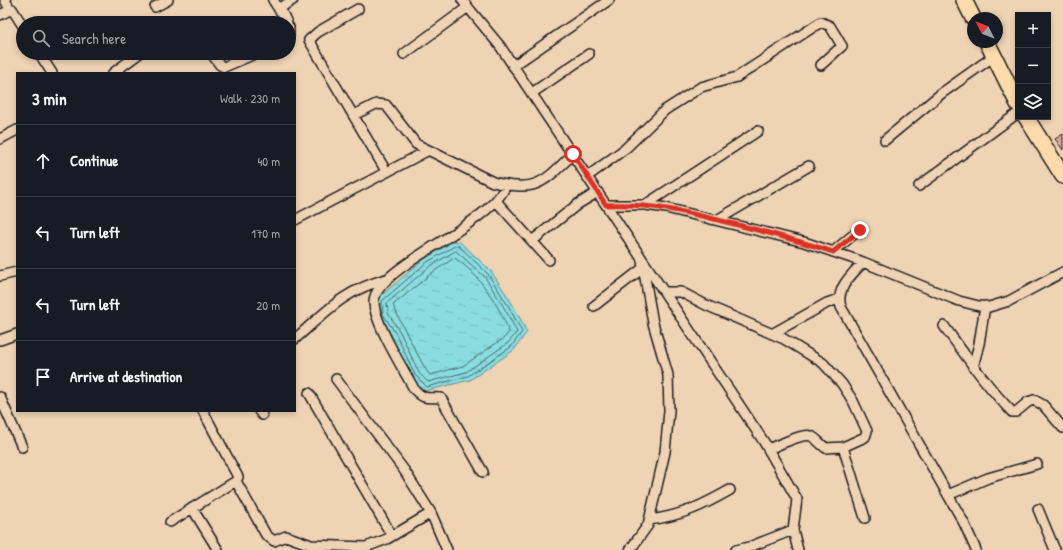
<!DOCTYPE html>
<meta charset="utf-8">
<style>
:root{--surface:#171b24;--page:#242831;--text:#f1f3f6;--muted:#9ea1a6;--line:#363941}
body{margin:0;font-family:"Patrick Hand",sans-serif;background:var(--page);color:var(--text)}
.controls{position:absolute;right:12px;top:12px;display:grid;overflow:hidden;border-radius:0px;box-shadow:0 2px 6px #0003}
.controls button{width:36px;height:36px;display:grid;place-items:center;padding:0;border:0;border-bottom:1px solid var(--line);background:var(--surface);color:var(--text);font:20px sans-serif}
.compass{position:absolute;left:967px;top:12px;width:36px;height:36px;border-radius:50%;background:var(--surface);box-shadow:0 2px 6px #0003;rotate:312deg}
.stop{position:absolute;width:12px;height:12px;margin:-9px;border:3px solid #d93025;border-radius:50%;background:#fff}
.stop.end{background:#d93025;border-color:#fff;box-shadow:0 1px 4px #0008}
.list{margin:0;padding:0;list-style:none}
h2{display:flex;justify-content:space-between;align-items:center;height:52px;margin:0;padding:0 16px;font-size:17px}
h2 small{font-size:13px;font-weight:400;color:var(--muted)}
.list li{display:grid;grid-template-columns:26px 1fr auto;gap:12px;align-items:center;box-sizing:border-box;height:72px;padding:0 16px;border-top:1px solid var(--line)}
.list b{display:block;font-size:15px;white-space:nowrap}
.list em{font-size:13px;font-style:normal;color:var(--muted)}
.icon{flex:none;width:22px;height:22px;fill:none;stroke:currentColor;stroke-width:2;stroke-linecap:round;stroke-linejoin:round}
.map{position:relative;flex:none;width:1063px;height:550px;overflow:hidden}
.search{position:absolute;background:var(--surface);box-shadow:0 2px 6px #0003;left:16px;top:16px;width:280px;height:44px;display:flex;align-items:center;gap:10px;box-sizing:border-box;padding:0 14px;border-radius:22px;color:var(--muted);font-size:15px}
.panel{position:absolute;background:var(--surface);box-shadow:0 2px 6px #0003;left:16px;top:72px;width:280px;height:340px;border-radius:0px}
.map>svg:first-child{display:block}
</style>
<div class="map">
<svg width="1063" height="550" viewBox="0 0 1063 550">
<defs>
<pattern id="water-ripples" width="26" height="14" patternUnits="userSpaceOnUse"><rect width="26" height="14" fill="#8adce0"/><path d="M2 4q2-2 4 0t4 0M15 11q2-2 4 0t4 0" fill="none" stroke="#76bcc0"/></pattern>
<pattern id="building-cross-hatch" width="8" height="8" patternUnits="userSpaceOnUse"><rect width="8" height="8" fill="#e7ada2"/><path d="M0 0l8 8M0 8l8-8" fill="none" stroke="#c6948b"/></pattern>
</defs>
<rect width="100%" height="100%" fill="#efd3b5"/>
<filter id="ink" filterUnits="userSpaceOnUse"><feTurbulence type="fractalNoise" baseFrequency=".025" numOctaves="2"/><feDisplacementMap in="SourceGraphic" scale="8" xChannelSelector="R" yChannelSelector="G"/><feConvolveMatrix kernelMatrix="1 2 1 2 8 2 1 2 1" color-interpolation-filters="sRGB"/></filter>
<g filter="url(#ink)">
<path fill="url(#water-ripples)" stroke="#5e8f92" d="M454 241 460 242 491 271 513 305 527 332 514 350 470 380 425 391 415 383 408 371 392 336 380 316 377 299 423 260Z"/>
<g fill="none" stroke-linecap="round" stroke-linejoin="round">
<path stroke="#48696a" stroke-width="1" d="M455 246H459L488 274 509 307 522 332 511 347 468 376 427 387 415 375 396 334 383 314 382 301 426 263Z
M456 251 485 277 505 309 517 332 508 343 466 372 428 382 419 373 400 332 388 313 387 303 429 267Z
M455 258C480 275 499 305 509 332L504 338 463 366 430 375C426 373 394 309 393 305L433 272Z"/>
</g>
<path fill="url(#building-cross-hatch)" stroke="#1c1c1c" d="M1063 134V150L1055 139Z"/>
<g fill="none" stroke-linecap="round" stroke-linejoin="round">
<g stroke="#1c1c1c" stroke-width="12">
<path id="minor" d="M5 0 10 9
M273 0 280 11
M462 0 500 46 764 442 797 499 793 530 798 550
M155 7 168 0
M358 9 318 32 309 40 386 171
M0 15 12 9 23 26
M287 23 280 8 293 0
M289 27V35
M211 53 220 65 224 67 257 53
M39 54 44 58 55 53
M404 54 468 7
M41 56 52 73
M513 66 609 0
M113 73 140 53
M532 93 589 54
M354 115 376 104 386 105 416 144 493 182C536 193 543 183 573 154
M0 139 17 130
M885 140 942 93 994 56
M588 176 626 148 665 110 701 87 737 77 821 22 830 26 842 46 821 65
M919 186 1018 113
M496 201 549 260
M606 205H645L666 208 804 242 863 262 959 301 979 306 989 307 1009 301 1063 272
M645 205 758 131
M295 220 427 151
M717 220 809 166
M532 241 578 204 598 192
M833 252 860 229
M863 262C852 275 835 288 841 307L964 523 976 550
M0 276 17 272
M665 292H681L706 305 784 339 823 363 842 384 853 401 867 431 865 437 843 447 826 448C821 445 816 438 811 436 802 433 777 446 768 449
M594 306 643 268
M944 326C966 356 986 385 1012 412H1016L1028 402 1034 400 1043 405 1063 428
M772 334 827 303 839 299
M295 339C329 309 343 291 389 278
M0 340 17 334
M973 367 979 344 985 306
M336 379 404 470 431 513 447 550
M309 393 392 536
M0 397 22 447
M259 411 262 415
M843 447 865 518
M483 472 441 398C427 397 425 401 414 389 404 370 373 321 374 301 376 266 491 226 506 185
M236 481 266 535 274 541 286 536 311 545 366 547 387 539 431 513
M948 495 988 478 1037 464
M192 508 218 550
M1038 509 1055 550
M649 520C681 516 702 506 730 490
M170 522 236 481 238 477 203 411
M630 550 648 525 665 452 669 411 668 375 653 323 642 261
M736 550 749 547 793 530"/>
</g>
<g stroke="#1c1c1c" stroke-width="18">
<path id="primary" d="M964 0 973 18
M987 42 1018 104
M1026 117 1063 176"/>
</g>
<use href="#minor" stroke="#efd3b5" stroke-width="9"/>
<use href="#primary" stroke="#fedbac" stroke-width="15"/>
</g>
</g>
<g fill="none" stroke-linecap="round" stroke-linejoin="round" filter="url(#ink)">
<path stroke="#d93025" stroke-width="5" d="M573 154 606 205C655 203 695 214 742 226 773 234 803 242 833 252L860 230"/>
</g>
</svg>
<div class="controls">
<button>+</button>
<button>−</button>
<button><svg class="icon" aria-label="layers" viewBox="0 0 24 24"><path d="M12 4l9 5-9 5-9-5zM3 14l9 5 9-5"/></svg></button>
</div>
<svg class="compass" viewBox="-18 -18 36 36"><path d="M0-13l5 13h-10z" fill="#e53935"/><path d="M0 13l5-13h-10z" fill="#9ea1a6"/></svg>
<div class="stop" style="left:573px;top:154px"></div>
<div class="stop end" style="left:860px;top:230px"></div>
<div class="search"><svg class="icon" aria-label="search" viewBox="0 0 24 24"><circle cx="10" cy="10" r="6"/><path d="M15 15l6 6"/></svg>Search here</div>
<section class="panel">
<h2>3 min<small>Walk · 230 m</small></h2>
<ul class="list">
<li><svg class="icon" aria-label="ahead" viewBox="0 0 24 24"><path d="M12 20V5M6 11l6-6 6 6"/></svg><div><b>Continue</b></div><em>40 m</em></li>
<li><svg class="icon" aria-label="left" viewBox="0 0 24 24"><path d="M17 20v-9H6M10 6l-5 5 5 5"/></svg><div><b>Turn left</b></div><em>170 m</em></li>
<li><svg class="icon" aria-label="left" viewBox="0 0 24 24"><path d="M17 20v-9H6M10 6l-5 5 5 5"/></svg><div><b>Turn left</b></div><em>20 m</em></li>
<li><svg class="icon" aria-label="arrive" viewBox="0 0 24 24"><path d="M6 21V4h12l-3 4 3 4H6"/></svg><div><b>Arrive at destination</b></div></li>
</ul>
</section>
</div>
